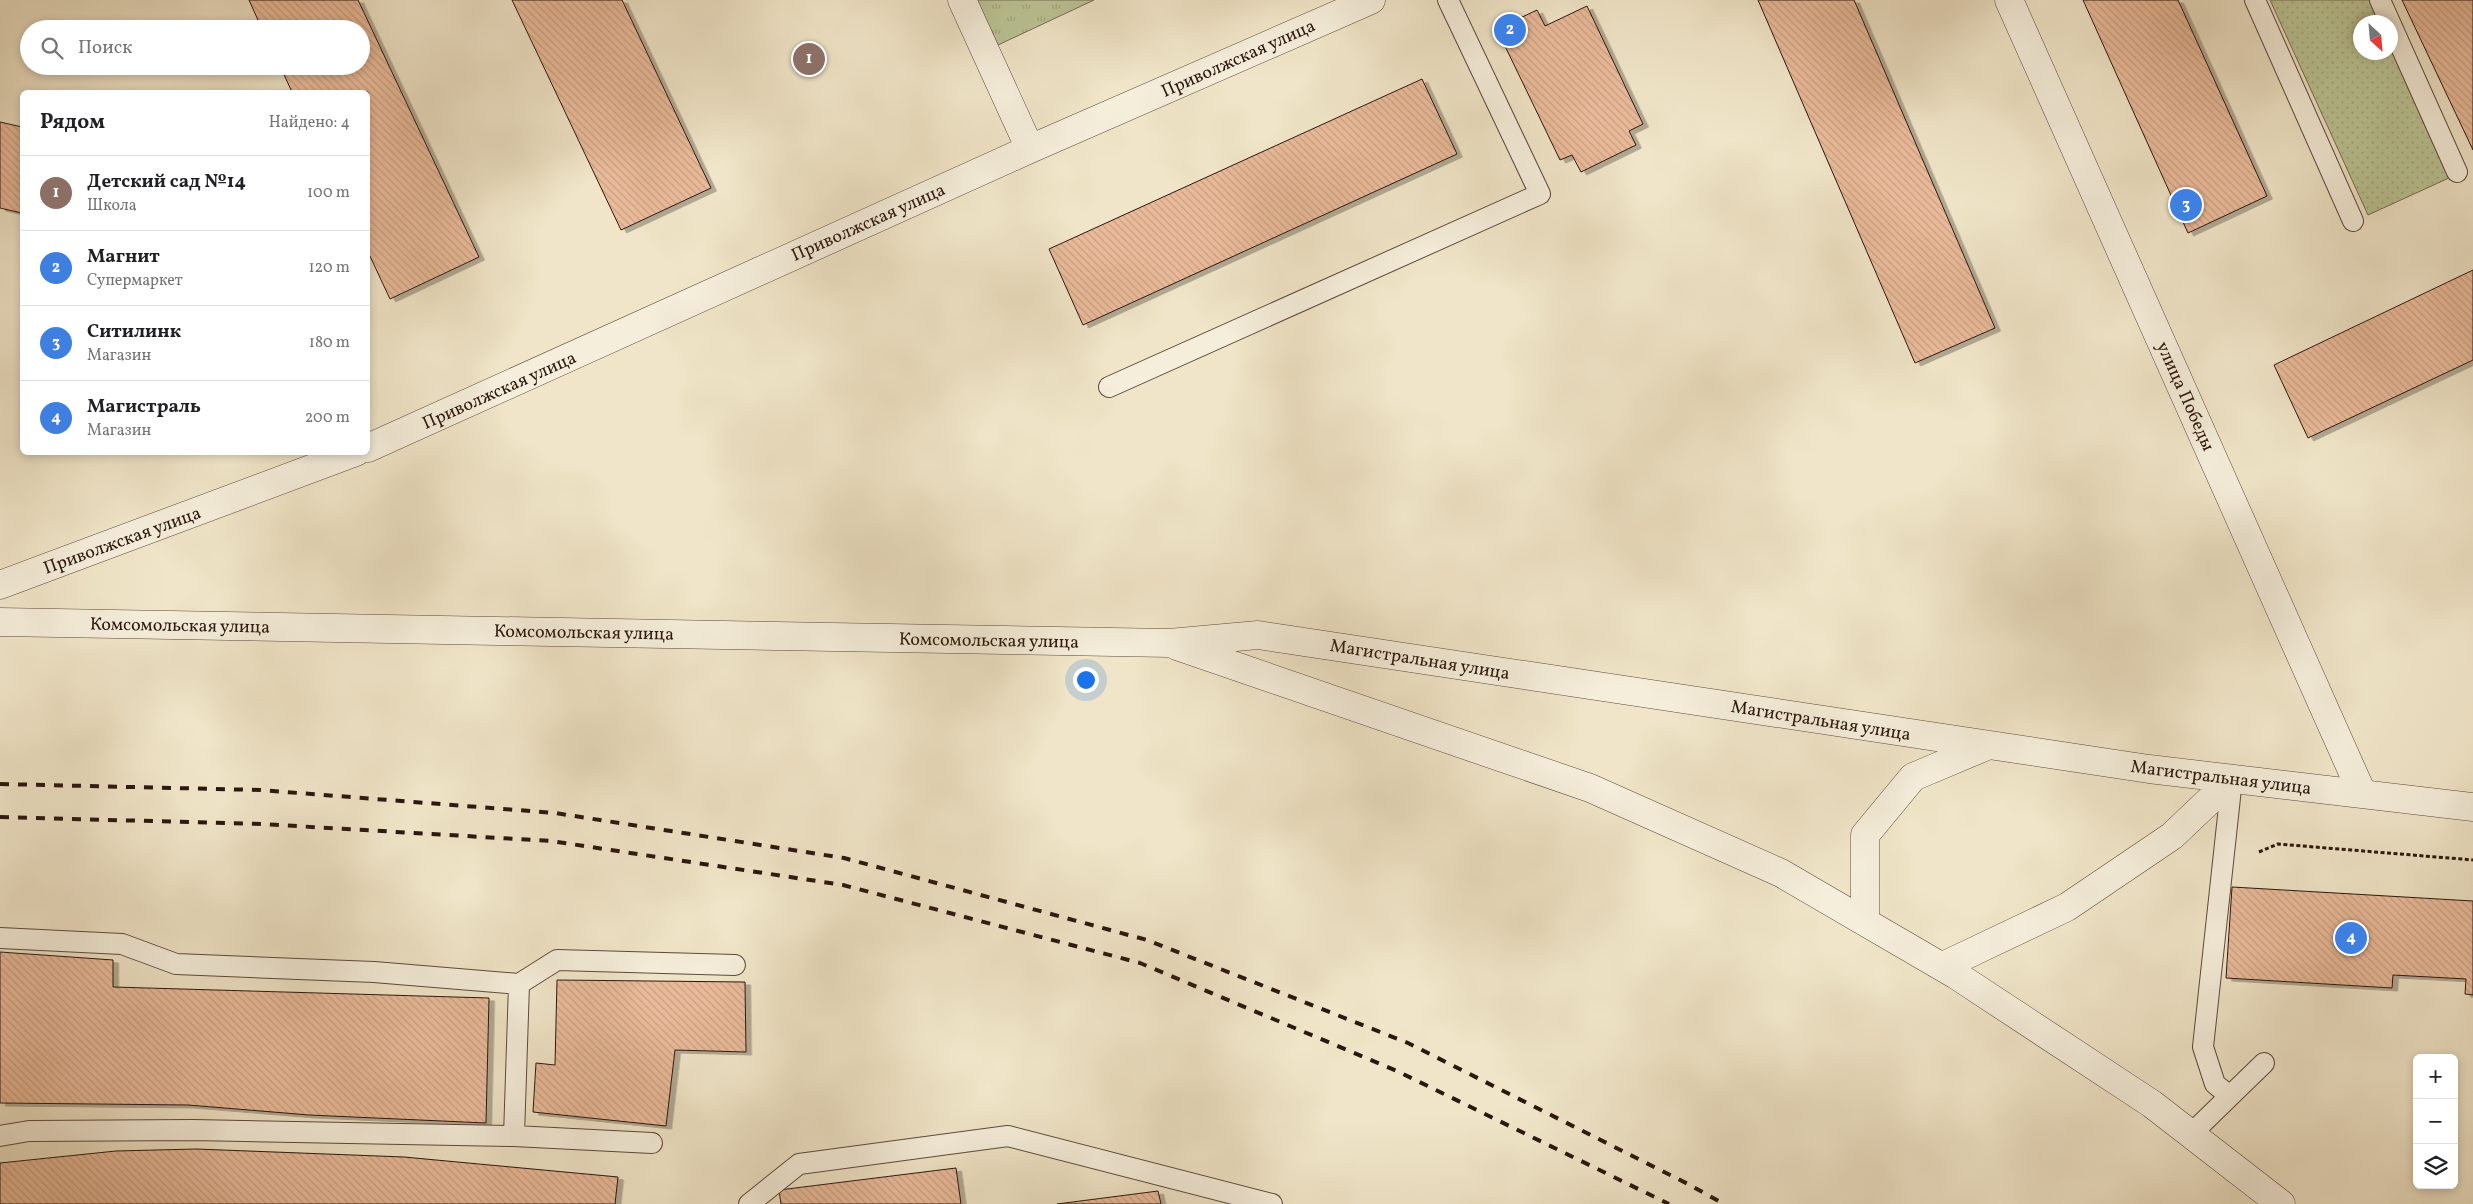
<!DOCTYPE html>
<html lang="ru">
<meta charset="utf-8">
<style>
:root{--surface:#fff;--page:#f2f2f2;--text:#202124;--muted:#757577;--line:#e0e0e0;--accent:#d93025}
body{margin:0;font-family:Vollkorn,serif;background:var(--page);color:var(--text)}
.controls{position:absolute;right:15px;bottom:15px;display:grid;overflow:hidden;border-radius:8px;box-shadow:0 2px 8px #0003}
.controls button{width:45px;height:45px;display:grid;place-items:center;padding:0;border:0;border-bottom:1px solid var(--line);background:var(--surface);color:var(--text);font:25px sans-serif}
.compass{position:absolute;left:2353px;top:15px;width:45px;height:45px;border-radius:50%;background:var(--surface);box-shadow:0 2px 8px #0003;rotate:154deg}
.you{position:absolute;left:1085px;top:679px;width:18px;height:18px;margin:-12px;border:4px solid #fff;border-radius:50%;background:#1a73e8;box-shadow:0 0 0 8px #1a73e833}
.badge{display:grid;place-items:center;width:32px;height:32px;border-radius:50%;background:var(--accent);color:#fff;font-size:16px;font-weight:700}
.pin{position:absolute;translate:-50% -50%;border:2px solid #fff;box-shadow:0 1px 5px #0006}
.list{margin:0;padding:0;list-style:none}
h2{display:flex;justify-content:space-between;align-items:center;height:65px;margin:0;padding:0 20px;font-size:21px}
h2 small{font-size:16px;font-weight:400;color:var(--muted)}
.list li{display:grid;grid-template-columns:32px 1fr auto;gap:15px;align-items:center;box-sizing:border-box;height:75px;padding:0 20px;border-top:1px solid var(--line)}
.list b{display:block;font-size:19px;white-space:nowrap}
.list p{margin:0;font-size:16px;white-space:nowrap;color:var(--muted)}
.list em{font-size:16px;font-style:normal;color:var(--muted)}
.icon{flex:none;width:28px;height:28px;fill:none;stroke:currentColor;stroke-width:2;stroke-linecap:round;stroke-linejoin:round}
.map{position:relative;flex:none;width:2473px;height:1204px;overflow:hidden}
.search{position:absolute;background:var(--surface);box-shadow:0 2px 8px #0003;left:20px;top:20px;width:350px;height:55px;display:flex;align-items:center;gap:12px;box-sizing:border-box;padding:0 18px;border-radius:28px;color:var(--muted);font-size:19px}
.panel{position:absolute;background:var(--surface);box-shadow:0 2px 8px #0003;left:20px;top:90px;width:350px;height:365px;border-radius:8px}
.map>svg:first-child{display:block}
</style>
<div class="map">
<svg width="2473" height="1204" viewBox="0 0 2473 1204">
<defs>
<pattern id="grass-dots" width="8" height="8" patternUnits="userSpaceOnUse" patternTransform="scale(1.25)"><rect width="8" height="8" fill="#bbc495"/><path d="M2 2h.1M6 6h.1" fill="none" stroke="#a1a87f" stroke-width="1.8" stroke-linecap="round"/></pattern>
<pattern id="park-tufts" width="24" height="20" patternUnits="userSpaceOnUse" patternTransform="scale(1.25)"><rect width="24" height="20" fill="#bbc495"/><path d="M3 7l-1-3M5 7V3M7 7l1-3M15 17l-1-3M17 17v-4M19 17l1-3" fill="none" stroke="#a1a87f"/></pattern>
<pattern id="building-back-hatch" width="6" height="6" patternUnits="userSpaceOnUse" patternTransform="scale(1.25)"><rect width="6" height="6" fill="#eabb9a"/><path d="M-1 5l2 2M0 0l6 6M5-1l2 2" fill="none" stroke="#c9a084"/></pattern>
<filter id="shadow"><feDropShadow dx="5.5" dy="3" stdDeviation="0" flood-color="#0004"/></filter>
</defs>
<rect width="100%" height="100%" fill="#f0e5c8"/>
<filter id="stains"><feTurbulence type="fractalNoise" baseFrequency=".004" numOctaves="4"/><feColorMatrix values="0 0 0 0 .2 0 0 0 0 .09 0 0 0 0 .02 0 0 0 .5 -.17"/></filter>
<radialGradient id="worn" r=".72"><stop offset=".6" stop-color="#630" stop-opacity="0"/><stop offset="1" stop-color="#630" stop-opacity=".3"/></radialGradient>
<path fill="url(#grass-dots)" stroke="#746e52" d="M2270 0H2371L2381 22H2360V52H2390L2391 42 2451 177 2368 215Z"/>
<path fill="url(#park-tufts)" stroke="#746e52" d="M977 0H1094L998 45Z"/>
<path fill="url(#building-back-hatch)" stroke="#2c170e" filter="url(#shadow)" d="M249 0H358L479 257 390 299 368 252V92H292L280 66H361V29H262Z
M512 0H622L711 188 621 230Z
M1758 0H1854L1995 328 1915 363Z
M2083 0H2178L2267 196 2188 233Z
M2402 0H2473V150Z
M1587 6 1643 124 1629 131 1636 145 1581 172 1572 155 1560 160 1504 44 1523 35 1516 20 1537 10 1545 26Z
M1422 79 1457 154 1083 325 1049 249Z
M0 122 22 127V213L0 208Z
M2473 270V360L2308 438 2274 365Z
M2232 887 2473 901V995L2465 994 2466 979 2393 975 2392 988 2226 978Z
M0 952 113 960V987L489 998 486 1123 309 1115 188 1105 0 1103Z
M557 980 745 982 746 1052 675 1050 666 1126 533 1112 536 1063 555 1065Z
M196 1149 404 1157 618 1177 615 1204H0V1163L116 1151Z
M956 1168 961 1204H781L779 1190Z
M1158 1191 1161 1204H1057Z"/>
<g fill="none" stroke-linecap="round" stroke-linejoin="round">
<g stroke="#5d4a3c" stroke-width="22">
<path id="service" d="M2255 0 2353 221
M2380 0 2457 172
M1109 387 1540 194 1448 0
M2232 779 2203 1047 2215 1084 2230 1096 2264 1063
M0 938 122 944 176 964 374 972 519 984 514 1136 652 1143
M519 984 557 960 735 965
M2191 1134 2230 1096
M0 1136 29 1131 193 1130 514 1136
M749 1204 799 1164 1008 1136 1272 1204"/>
</g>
<g stroke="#5d4a3c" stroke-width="29">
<path id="minor" d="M962 0 1030 149
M2009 0 2362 793
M368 448 1030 149 1371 0
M0 585 356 452
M0 622 1169 643 1258 635 2149 769 2473 807
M1177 646 1590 788 1781 873 1956 975 2152 1104 2281 1204
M1865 922V835L1913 777 1989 745
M1943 966 2067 907 2172 836 2232 779"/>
</g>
<path stroke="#2c170e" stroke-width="3" stroke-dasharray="4 2.5" stroke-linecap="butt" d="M2259 852 2278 844 2473 860"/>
<use href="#service" stroke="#f5eedb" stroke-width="20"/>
<use href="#minor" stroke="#f5eedb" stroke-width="28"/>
<path stroke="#2c170e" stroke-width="4" stroke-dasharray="9 9" stroke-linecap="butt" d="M0 784 260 790 555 813 844 858 1147 940 1408 1043 1688 1184 1724 1204
M0 817 261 824 551 841 843 885 1140 963 1397 1071 1669 1204"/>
</g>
<g text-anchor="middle" stroke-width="4" stroke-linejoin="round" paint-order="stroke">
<g font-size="18" fill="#2c170e" stroke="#f5eedb">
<text transform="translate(1238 58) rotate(-24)" y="6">Приволжская улица</text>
<text transform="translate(868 222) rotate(-24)" y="6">Приволжская улица</text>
<text transform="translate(499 390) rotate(-24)" y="6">Приволжская улица</text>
<text transform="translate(2186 396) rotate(66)" y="6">улица Победы</text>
<text transform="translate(122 540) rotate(-20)" y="6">Приволжская улица</text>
<text transform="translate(180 625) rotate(1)" y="6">Комсомольская улица</text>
<text transform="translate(584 632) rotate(1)" y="6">Комсомольская улица</text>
<text transform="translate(989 640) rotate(1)" y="6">Комсомольская улица</text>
<text transform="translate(1420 659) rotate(9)" y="6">Магистральная улица</text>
<text transform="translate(1821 720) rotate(9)" y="6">Магистральная улица</text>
<text transform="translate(2221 777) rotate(7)" y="6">Магистральная улица</text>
</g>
</g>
<rect width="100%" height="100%" filter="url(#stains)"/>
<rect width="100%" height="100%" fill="url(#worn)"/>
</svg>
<div class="controls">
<button>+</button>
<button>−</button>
<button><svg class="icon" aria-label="layers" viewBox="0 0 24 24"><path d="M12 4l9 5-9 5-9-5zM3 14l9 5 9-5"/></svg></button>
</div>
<svg class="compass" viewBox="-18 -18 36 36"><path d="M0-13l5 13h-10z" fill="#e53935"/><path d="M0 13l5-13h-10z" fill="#757577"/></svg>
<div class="you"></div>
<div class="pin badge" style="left:809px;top:59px;background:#8d6e63">1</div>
<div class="pin badge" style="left:1510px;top:30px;background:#3f7fe0">2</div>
<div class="pin badge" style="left:2186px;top:205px;background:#3f7fe0">3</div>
<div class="pin badge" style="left:2351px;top:938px;background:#3f7fe0">4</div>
<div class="search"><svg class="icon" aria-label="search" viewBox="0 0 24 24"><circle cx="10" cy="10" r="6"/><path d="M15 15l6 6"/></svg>Поиск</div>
<section class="panel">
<h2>Рядом<small>Найдено: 4</small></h2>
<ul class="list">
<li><span class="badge" style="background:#8d6e63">1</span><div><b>Детский сад №14</b><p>Школа</p></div><em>100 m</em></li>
<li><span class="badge" style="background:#3f7fe0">2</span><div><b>Магнит</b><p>Супермаркет</p></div><em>120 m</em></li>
<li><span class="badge" style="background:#3f7fe0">3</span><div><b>Ситилинк</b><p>Магазин</p></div><em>180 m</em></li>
<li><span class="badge" style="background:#3f7fe0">4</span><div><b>Магистраль</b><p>Магазин</p></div><em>200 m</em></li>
</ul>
</section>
</div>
